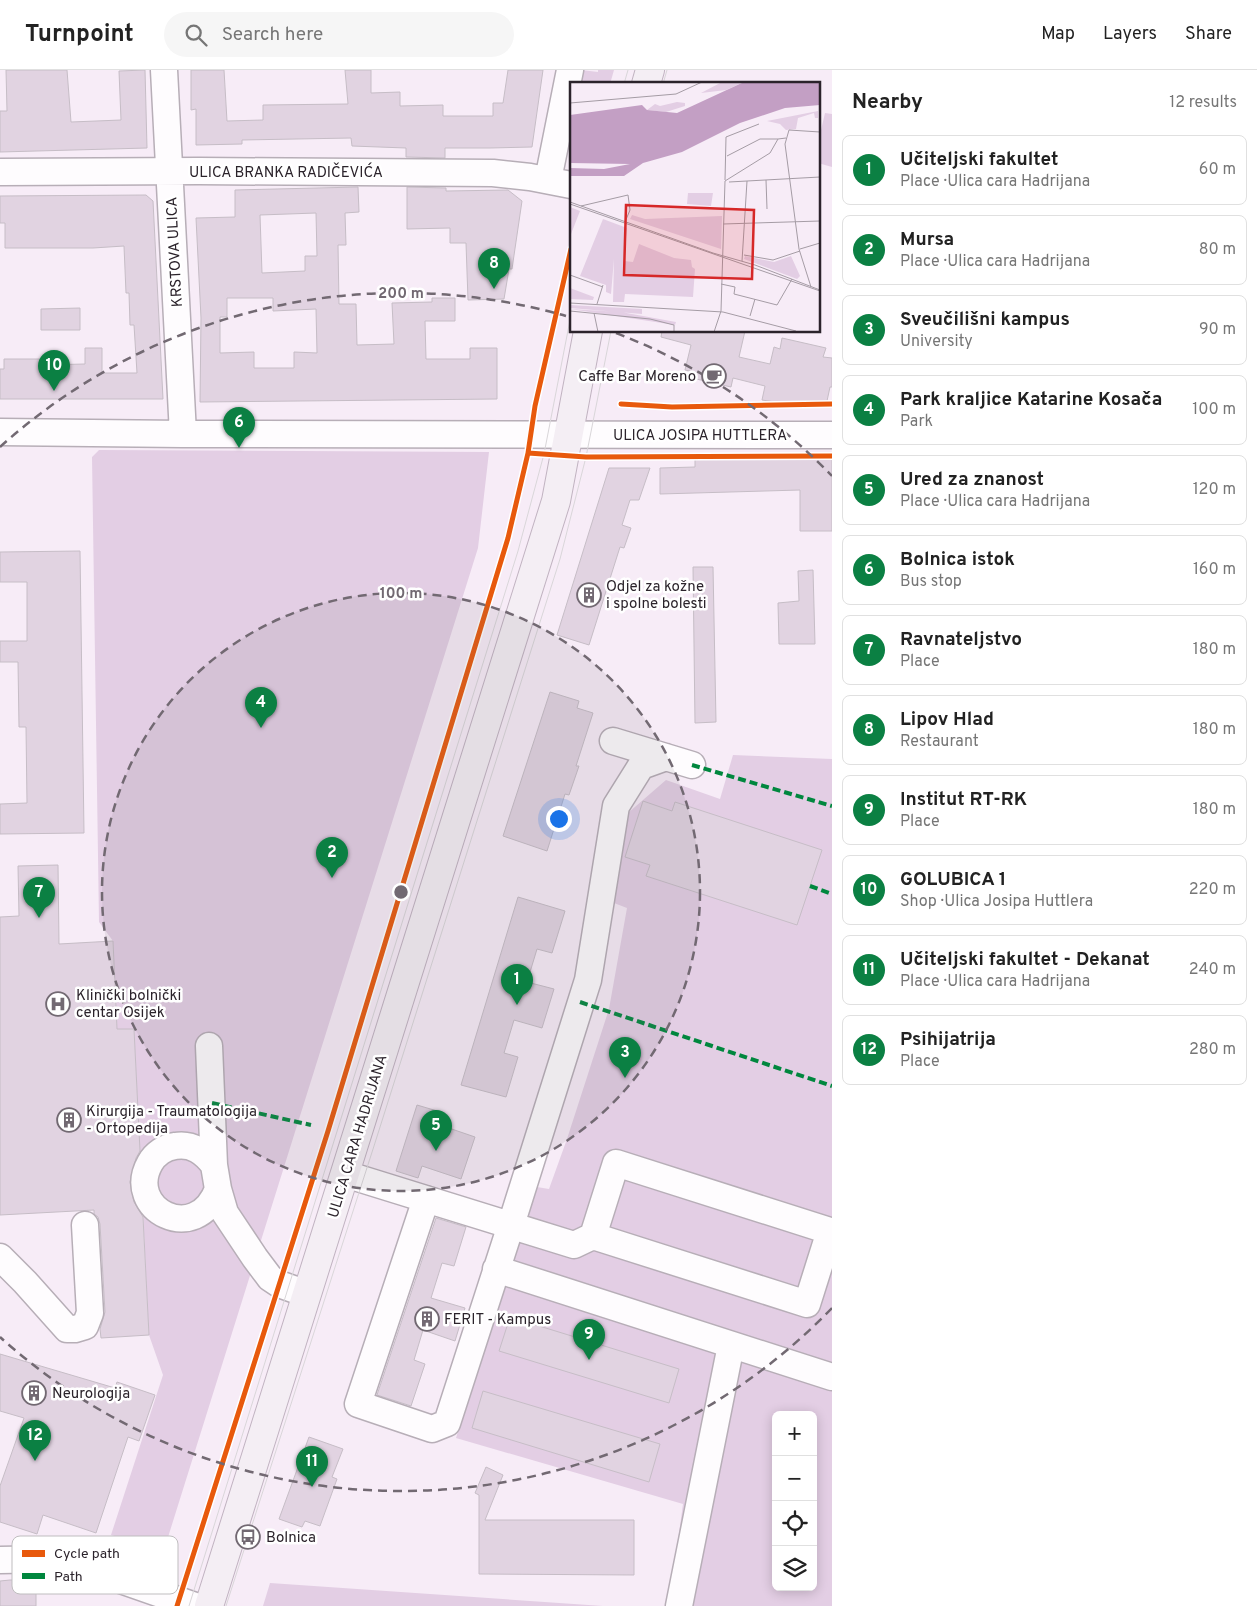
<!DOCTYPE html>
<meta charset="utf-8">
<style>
:root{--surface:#fff;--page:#f6f6f6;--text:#222;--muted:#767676;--line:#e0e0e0;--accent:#0b8043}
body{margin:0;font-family:Overpass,sans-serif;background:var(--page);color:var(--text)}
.controls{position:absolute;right:15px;bottom:15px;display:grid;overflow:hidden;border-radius:8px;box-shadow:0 2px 12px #0003}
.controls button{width:45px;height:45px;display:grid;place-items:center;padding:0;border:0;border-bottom:1px solid var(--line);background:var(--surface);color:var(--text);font:25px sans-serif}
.you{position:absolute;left:558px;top:748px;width:18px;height:18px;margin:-12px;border:4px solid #fff;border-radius:50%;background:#1a73e8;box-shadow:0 0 0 8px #1a73e833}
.badge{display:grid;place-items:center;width:32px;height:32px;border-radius:50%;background:var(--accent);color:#fff;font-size:16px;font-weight:700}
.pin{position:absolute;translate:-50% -41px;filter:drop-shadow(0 1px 2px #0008)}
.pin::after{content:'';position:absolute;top:26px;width:18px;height:15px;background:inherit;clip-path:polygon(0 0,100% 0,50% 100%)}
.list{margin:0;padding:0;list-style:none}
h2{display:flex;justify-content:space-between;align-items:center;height:65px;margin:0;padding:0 20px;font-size:21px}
h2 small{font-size:16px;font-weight:400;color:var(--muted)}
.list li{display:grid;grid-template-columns:32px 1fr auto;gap:15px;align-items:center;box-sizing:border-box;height:70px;margin:0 10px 10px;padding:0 10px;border:1px solid var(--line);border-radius:8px}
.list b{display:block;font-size:19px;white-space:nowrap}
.list p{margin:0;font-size:16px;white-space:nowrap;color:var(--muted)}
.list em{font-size:16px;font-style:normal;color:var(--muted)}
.icon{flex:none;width:28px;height:28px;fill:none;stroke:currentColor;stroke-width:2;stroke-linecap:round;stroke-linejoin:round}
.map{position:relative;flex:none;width:832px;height:1536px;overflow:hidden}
header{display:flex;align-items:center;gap:30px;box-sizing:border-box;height:70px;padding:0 25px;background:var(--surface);border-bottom:1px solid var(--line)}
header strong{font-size:24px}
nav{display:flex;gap:28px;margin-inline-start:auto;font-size:18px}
.search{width:350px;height:45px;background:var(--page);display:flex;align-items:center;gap:12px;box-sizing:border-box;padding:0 18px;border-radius:28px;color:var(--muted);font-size:19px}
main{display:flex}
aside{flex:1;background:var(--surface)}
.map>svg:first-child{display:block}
</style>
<header>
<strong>Turnpoint</strong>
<div class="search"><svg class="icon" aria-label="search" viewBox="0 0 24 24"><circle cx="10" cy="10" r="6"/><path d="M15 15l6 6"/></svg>Search here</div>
<nav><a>Map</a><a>Layers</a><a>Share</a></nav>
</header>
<main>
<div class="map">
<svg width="832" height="1536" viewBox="0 0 832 1536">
<rect width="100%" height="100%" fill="#f7ecf7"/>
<path fill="#e3cee4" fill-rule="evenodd" d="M581 0 598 2V0H614L610 14H578Z
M825 43 832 44V97L818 93V73Z
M99 380 489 382 478 478 164 1480 111 1465 163 1305 149 1265 134 959H117L113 871 99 852 92 387Z
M733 685 832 689V1536H669L683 1434 456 1368 537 1117 549 1119 567 1069 609 939 627 838 614 833 628 743 666 710 720 729ZM776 1345H813V1517H776Z
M270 1513 603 1536H263Z"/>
<path fill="#e1d3e1" stroke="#c6bdc6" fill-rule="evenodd" d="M6 0H67L71 52 121 50 119 1 145 0 147 78 0 82V41H7Z
M191 0H224L227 51 263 50V35L348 34 345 0H371V23L400 22V36L443 35V46H493V33H503L508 0H543L532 77 490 78H445V88L406 87V78L352 76 351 68 242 70V74L196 75V39L191 40Z
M358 117 359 142 345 143 346 175H338L339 234H356L357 275 394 274 392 233 432 232V228H455V251H425L426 289H470V278H497V329L200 332 201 248 196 148 235 147V120ZM316 143 317 186H305V201L262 203 260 145ZM227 228H273V241L316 239 317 283 294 282V298H254V282L220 283V247H227Z
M407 117 446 118V121L508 120 522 131 512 199H509L504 229 468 230 466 173H450V158L407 159Z
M146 125 153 131 163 329H0V299H4V289H44V295L85 294V278H102V303H137L134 255H130L129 223H126L124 176 93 178H5V153H0V126Z
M80 238V260H41V239Z
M662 261H745L739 287 770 294 774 277 780 279 782 268 826 278 823 287 832 288V317H830L827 331 775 332 762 330 765 316 733 308 731 317 692 308 694 302 685 300 691 275 661 267Z
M695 387 832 389V461H800V420L660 424V398L695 397Z
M609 398H650L639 430H630L622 455 631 458 624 478 620 477 589 575 557 565Z
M80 481 84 763 0 764V734L27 733 26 657H19L18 592H0V571H27V512H0V482Z
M693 497H713L716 652 695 653Z
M813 500 815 574H779L778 533 799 531 798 501Z
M550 622 579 631 577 638 593 643 576 696H579L569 725 565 724 547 781 503 766Z
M643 731 672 741 675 732 822 780 797 855 646 806 650 795 625 787Z
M58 795 59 874 113 871 117 959H134L140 1081 136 1088 130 1112 134 1132 143 1147 149 1265 101 1268 100 1259 105 1242 100 1154 98 1147 94 1144V1140L0 1145V847L19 846 18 796Z
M518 827 565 841 552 883 537 879 527 912 554 919 542 958 514 950 504 983 518 987 506 1027 461 1015Z
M417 1035 444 1043 440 1055 475 1067 461 1109 422 1096 418 1108 396 1101Z
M436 1148 466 1157 454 1196 442 1193 431 1228 465 1238 455 1271 423 1260 414 1290 425 1294 411 1336 377 1325Z
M510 1247 679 1299 669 1333 499 1281Z
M0 1284 115 1318 117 1312 155 1325 139 1371 128 1367 96 1463 43 1445 37 1464 0 1452V1416L24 1348 0 1341Z
M483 1321 660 1374 649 1412 472 1358Z
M309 1367 343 1379 332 1407 337 1409 320 1456 305 1451 302 1457 279 1449Z
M486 1397 503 1405 485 1450H634V1505L479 1504V1425L475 1423Z
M10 1510H36V1536H0V1511Z"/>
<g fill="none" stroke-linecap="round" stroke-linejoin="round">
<g stroke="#b7aeb7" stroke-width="29">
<path id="minor" d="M164 0 183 364
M0 102 199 101 493 103 530 107 571 115
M548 110 570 0
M0 362 183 364 832 365
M613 671 692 695
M209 976 214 1095 218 1119 225 1143 255 1188 270 1208 279 1214 307 1224
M214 1095C204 1082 192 1073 175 1076 165 1077 155 1084 150 1093 124 1139 196 1177 218 1119
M345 1104 574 1175 593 1166 807 1234 830 1161 616 1093 593 1166
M426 1129 358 1334 432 1359 447 1353 511 1155 588 910 616 736 641 696 666 687
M0 1187 25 1212 67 1259H75L85 1256 90 1243 85 1155
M496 1199 832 1307
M0 1490 55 1489 72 1493 195 1536
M679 1536 731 1275"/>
</g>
<g stroke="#c1b3c1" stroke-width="30">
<path id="major" d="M646 14 650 0
M209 1536 556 431 588 261"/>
</g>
<use href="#minor" stroke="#fefcfe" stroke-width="26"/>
<use href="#major" stroke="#f4eef4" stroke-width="28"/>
<path stroke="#d9d6d9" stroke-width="1" d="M624 14 628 0
M663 14 667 0
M189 1536 518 481 544 384 571 245
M226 1536 374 1076 560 489 586 387 611 261"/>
<path stroke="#00873e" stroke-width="4" stroke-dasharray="8 4" stroke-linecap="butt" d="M692 695 832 736
M810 816 832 824
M580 932 832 1016
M212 1033 311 1055"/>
<g stroke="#fff" stroke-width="8">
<path id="cycleway" d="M621 334 672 337 832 334
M528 383 586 387 832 386
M177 1536 328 1061 508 468 528 383 535 336 571 179"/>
</g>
<use href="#cycleway" stroke="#e8590c" stroke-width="5"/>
</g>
<circle cx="401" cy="822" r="299" fill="#726972" fill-opacity=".12"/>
<g fill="none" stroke="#726972" stroke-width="2.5" stroke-dasharray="9 6">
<circle cx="401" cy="822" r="299"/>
<path d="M832 1238A599 599 0 0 1 0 1267M0 377A599 599 0 0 1 566 246M616 263A599 599 0 0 1 832 406"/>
</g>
<defs>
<g id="cafe-ring" transform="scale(1.25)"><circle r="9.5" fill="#fff" stroke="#726972" stroke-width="1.5"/><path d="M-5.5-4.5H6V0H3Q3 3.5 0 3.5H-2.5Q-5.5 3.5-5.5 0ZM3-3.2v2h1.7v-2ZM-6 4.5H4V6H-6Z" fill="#726972"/></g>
<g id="building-ring" transform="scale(1.25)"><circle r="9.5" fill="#fff" stroke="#726972" stroke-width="1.5"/><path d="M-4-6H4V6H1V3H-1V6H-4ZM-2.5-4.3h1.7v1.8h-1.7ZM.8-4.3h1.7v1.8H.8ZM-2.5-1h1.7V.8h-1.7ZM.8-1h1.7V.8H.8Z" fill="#726972"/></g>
<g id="hospital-ring" transform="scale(1.25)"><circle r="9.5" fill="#fff" stroke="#726972" stroke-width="1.5"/><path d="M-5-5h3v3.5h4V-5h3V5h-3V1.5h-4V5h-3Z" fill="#726972"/></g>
<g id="bus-ring" transform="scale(1.25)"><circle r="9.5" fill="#fff" stroke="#726972" stroke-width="1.5"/><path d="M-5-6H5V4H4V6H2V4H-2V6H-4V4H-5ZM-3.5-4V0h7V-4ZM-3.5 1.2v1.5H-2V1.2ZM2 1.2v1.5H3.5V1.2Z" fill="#726972"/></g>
</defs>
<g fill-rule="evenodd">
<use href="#cafe-ring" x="714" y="306"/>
<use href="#building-ring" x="589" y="525"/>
<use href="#hospital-ring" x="58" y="934"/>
<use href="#building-ring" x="69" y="1050"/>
<use href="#building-ring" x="427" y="1249"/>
<use href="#building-ring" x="34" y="1323"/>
<use href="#bus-ring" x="248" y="1467"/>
</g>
<g text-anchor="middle" stroke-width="5" stroke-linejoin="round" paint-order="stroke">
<g font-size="15" fill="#2b232b" stroke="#fff">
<text x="286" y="107">ULICA BRANKA RADIČEVIĆA</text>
<text transform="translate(174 182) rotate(-93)" y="5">KRSTOVA ULICA</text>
<text x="700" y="370">ULICA JOSIPA HUTTLERA</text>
<text transform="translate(357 1066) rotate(-73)" y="5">ULICA CARA HADRIJANA</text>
</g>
<g font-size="15" fill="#2b232b" stroke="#fff" text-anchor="start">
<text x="696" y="311" text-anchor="end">Caffe Bar Moreno</text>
<text x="606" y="521">Odjel za kožne<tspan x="606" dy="17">i spolne bolesti</tspan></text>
<text x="76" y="930">Klinički bolnički<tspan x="76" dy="17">centar Osijek</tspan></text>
<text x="86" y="1046">Kirurgija - Traumatologija<tspan x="86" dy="17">- Ortopedija</tspan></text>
<text x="444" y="1254">FERIT - Kampus</text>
<text x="52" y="1328">Neurologija</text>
<text x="266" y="1472">Bolnica</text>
</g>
</g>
<g transform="translate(570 12)">
<rect width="250" height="250" fill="#f7ecf7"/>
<path d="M152 0H174L156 8 131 11ZM107 20 115 21V24L96 30 77 28 85 22 90 24ZM248 29V36H245L244 31 228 36 226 47 216 48 210 42 197 39ZM143 111 141 124 117 122 118 111ZM0 125 10 129 1 152H0ZM62 133 75 137 152 134 151 167 60 137ZM33 137 57 146 54 179 63 180 69 162 104 176 121 178 122 185 125 187 123 215 55 212 54 220H43L44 177 41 212 36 210V203L10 194ZM175 174 204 180 221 174 230 194 227 197 174 177ZM0 206 24 215 23 218 0 217ZM0 223 72 227V232L0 226ZM0 227 51 230 106 240 105 243Z" fill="#e3cee4"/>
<path d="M174 0H250V23L215 26 170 41 112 70 73 81 54 94H0V86L34 87 60 82 0 81V33L72 23 77 28 107 31Z" fill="#c39fc4"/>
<path fill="none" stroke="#a59ca5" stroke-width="1" d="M0 21 106 12 132 0M157 74 190 57H208M155 98 156 55 189 42M196 98 197 127M155 99 200 71 208 57 216 56M159 100 250 95M0 120 143 171 185 183 250 208M0 122 250 209M11 124 58 113 60 128 55 140M153 142 250 139M230 167 250 161M174 173 203 178 230 169M172 179 177 99M0 193 33 205M151 202 165 205 164 212 207 223 222 197M241 205 229 167 215 62 219 48 250 50M0 221 153 230 226 249M27 222 33 203M0 229 80 237 104 243V250M24 231 28 250M180 234 185 217M144 250 151 229 155 99"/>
<path fill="#d62828" fill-opacity="0.15" stroke="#d62828" stroke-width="2.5" d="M56 123 184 128 182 197 54 193Z"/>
<rect width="250" height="250" fill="none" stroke="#2b232b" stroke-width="2.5"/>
</g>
<rect x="12" y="1466" width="166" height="58" rx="8" fill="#fff" stroke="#bfbdbf" stroke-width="1"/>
<rect x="22" y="1480" width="23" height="7" fill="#e8590c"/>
<rect x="22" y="1503" width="23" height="6" fill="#00873e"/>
<g font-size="14" fill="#2b232b">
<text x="54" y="1488">Cycle path</text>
<text x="54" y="1511">Path</text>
</g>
<circle cx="401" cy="822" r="8" fill="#726972" stroke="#fff" stroke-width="2.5"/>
<g font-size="15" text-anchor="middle" font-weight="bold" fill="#726972" stroke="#fff" stroke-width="5" stroke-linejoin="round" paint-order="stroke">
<text x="401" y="228">200 m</text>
<text x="401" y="528">100 m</text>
</g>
</svg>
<div class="controls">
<button>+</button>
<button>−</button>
<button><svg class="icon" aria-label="locate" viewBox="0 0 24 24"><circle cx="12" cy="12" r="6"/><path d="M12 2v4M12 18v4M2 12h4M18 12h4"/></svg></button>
<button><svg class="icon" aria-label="layers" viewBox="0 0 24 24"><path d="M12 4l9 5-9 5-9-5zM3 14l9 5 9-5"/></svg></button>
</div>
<div class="you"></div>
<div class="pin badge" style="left:517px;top:935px">1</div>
<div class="pin badge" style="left:332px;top:808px">2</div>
<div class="pin badge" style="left:625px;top:1008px">3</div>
<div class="pin badge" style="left:261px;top:658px">4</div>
<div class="pin badge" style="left:436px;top:1081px">5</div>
<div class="pin badge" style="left:239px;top:378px">6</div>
<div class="pin badge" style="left:39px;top:848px">7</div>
<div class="pin badge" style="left:494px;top:219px">8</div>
<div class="pin badge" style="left:589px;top:1290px">9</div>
<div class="pin badge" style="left:54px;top:321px">10</div>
<div class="pin badge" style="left:312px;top:1417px">11</div>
<div class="pin badge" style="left:35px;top:1391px">12</div>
</div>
<aside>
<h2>Nearby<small>12 results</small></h2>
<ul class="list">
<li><span class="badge">1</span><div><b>Učiteljski fakultet</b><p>Place · Ulica cara Hadrijana</p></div><em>60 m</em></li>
<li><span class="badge">2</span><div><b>Mursa</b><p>Place · Ulica cara Hadrijana</p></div><em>80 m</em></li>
<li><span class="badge">3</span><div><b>Sveučilišni kampus</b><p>University</p></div><em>90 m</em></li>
<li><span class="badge">4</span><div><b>Park kraljice Katarine Kosača</b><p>Park</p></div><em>100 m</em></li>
<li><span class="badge">5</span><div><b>Ured za znanost</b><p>Place · Ulica cara Hadrijana</p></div><em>120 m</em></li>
<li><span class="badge">6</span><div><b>Bolnica istok</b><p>Bus stop</p></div><em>160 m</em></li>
<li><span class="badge">7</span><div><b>Ravnateljstvo</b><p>Place</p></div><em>180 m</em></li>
<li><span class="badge">8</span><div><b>Lipov Hlad</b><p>Restaurant</p></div><em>180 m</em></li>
<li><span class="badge">9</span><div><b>Institut RT-RK</b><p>Place</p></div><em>180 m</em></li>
<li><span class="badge">10</span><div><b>GOLUBICA 1</b><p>Shop · Ulica Josipa Huttlera</p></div><em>220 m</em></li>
<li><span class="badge">11</span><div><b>Učiteljski fakultet - Dekanat</b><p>Place · Ulica cara Hadrijana</p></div><em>240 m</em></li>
<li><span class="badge">12</span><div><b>Psihijatrija</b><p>Place</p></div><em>280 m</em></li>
</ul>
</aside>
</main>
